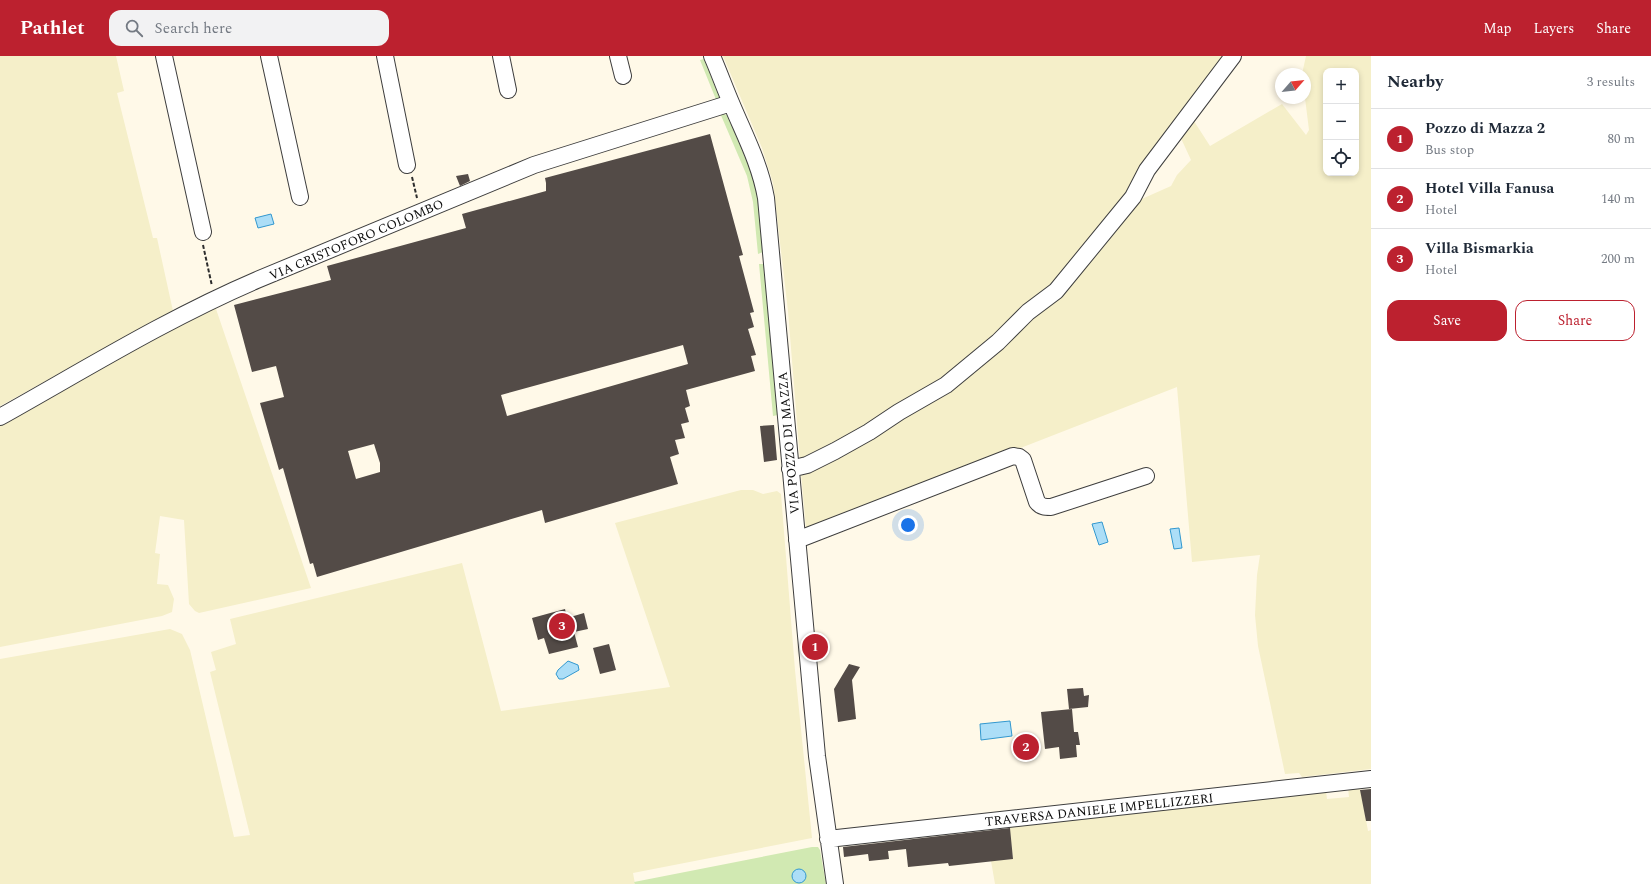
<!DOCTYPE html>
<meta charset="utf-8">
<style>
:root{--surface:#fff;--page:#f2f2f3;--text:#1f2937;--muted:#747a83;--line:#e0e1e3;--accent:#bc212f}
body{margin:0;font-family:Spectral,serif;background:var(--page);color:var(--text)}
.controls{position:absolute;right:12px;top:12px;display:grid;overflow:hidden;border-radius:8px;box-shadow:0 2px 6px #0003}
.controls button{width:36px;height:36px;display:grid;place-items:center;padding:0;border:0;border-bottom:1px solid var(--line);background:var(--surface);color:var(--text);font:20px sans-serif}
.compass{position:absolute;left:1275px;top:12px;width:36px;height:36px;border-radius:50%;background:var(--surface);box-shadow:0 2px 6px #0003;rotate:62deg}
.you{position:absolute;left:908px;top:469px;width:14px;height:14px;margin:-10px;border:3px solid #fff;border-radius:50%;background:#1a73e8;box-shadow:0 0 0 6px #1a73e833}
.badge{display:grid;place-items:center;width:26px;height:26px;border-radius:50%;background:var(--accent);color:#fff;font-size:13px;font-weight:700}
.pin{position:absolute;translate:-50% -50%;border:2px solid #fff;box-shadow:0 1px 4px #0006}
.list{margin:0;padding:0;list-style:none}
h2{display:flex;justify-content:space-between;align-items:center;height:52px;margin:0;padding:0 16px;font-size:17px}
h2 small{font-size:13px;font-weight:400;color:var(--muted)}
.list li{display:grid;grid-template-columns:26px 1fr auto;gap:12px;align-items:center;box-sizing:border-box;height:60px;padding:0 16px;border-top:1px solid var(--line)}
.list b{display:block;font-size:15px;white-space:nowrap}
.list p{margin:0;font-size:13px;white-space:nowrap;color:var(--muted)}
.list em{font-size:13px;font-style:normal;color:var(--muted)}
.actions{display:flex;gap:8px;padding:12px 16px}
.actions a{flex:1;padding:9px 0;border:1px solid var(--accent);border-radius:12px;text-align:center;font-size:14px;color:var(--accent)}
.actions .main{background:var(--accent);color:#fff}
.icon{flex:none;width:22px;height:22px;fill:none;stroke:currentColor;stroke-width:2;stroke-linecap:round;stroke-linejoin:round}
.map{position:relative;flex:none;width:1371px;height:828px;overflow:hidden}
header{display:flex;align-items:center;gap:24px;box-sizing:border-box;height:56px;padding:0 20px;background:var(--accent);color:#fff}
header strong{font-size:19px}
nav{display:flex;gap:22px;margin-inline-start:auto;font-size:14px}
.search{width:280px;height:36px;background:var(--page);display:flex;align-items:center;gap:10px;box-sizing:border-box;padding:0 14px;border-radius:12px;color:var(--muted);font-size:15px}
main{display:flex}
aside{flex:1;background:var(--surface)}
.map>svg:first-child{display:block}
</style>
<header>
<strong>Pathlet</strong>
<div class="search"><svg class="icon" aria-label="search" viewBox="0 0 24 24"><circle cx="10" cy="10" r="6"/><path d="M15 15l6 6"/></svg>Search here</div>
<nav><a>Map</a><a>Layers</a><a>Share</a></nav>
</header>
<main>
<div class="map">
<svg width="1371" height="828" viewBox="0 0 1371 828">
<rect width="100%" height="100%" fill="#fff9e8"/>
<path fill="#f5efc9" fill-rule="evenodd" d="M0 0H116L124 35 117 37 153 182H157L173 255 0 350Z
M723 0H1228L1077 204 976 301 868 373 800 404 788 255 773 127 762 92Z
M1306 0H1371V713L1302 721 1299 717 1285 718 1258 590 1255 559 1257 519 1260 499 1192 506 1177 331 812 473H806L801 417 942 337 1135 146 1171 130 1177 119 1191 104 1179 78 1192 62 1210 90 1282 48 1306 79 1309 74 1305 42V18H1302ZM1326 15H1356V117H1326Z
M215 250 311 532 199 557 195 555 189 548 184 464 160 460 155 497 160 498 157 528 168 529 174 543 172 556 162 560 0 591V368L179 268Z
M741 434H753L763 438 777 435 781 438 795 614 812 782 633 817 635 828H0V603L170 573 182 578 190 594 234 781 250 779 210 616 216 614 211 596 236 588 230 563 462 507 501 655 670 631 615 467Z
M1360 731 1368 775 1371 774V828H995L991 805 1013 803 1009 769 1326 735 1327 743 1349 741 1348 732Z"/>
<path fill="#d1e9b2" d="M704 3 720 43 717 46 700 4Z
M720 57 727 59 753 120 758 145 763 196 758 198 753 146 747 120Z
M759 208H764L778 359 773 360Z
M812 791H818L820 794 826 828H635L634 826Z"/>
<path fill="#acdef7" stroke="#3298cf" d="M271 158 274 168 258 172 255 162Z
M1102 466 1108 486 1099 489 1092 468Z
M1179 472 1182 492 1174 493 1170 473Z
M568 605 578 609 579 614 563 623H559L556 618 558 614Z
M1010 665 1012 680 981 684 980 668Z
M792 820a7 7 0 1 1 14 0a7 7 0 1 1-14 0Z"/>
<path fill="#534b47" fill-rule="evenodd" d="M710 78 743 199 739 200 754 256 750 257 754 271 748 273 756 299 751 300 755 315 686 334 690 350 685 352 689 366 681 368 685 382 675 384 679 398 670 401 678 428 545 467 542 454 317 521 313 507 310 508 283 412 279 414 260 347 284 341 276 310 252 316 234 249 331 224 327 210 466 172 462 158 546 135V127L545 122ZM683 289 688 308 507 360 501 339ZM374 388 380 407V416L356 423 348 395Z
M468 118 470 125 460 130 456 120Z
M774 369 777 404 764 406 760 370Z
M565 553 567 562 584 557 588 573 574 576 578 591 549 598 544 582 538 584 532 562Z
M609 588 616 614 600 618 593 592Z
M849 608 860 611 852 624 856 663 838 666 834 633Z
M1083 632 1084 640 1089 639 1088 651 1069 653 1067 633Z
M1072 653 1074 676H1078L1080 689H1076L1077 701 1060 703 1059 691 1045 693 1041 656Z
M1371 733V765H1366L1360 734Z
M1010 772 1013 803 949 810 948 807 908 811 906 793 888 795 889 803 869 805 868 798 844 801 843 791Z"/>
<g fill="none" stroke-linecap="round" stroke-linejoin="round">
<g stroke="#3e3e3e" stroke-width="18">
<path id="minor" d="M164 0 203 176
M269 0 300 141
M385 0 407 109
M501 0 508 34
M618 0 623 20
M712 0C719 16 725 33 732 49 745 80 760 108 766 142L817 700 835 828
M0 361C84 314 168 262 257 224L534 109 731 47
M790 413 807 409 835 395 869 376 899 356 946 329 998 286 1028 256 1056 235 1133 141 1147 114 1233 0
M797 484 1013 400 1019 401 1023 404 1037 446C1041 451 1045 451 1051 451L1146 420
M828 783 1371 723"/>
</g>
<path stroke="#2d2d2d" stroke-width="2" stroke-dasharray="4 2" stroke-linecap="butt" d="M412 121 417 142
M203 189 212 230"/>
<use href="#minor" stroke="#fff" stroke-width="16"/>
</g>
<g text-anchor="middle" stroke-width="4" stroke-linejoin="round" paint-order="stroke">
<g font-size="13" fill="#0b0b0b" stroke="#fff">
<text transform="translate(356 183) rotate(-23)" y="5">VIA CRISTOFORO COLOMBO</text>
<text transform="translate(788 387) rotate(-95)" y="5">VIA POZZO DI MAZZA</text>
<text transform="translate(1099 753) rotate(-6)" y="5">TRAVERSA DANIELE IMPELLIZZERI</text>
</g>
</g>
</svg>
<div class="controls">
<button>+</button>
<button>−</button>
<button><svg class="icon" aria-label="locate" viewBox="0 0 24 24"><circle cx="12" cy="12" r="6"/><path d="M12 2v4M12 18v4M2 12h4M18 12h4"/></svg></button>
</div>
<svg class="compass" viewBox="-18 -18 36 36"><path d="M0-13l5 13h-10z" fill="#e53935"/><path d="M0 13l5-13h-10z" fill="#747a83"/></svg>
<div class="you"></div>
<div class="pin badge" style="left:815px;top:591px">1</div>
<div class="pin badge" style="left:1026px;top:691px">2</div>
<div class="pin badge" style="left:562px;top:570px">3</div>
</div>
<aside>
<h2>Nearby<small>3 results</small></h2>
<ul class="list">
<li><span class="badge">1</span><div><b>Pozzo di Mazza 2</b><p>Bus stop</p></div><em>80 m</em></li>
<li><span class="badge">2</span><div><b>Hotel Villa Fanusa</b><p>Hotel</p></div><em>140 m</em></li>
<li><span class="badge">3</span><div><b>Villa Bismarkia</b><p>Hotel</p></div><em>200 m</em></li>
</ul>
<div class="actions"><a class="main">Save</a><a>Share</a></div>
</aside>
</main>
